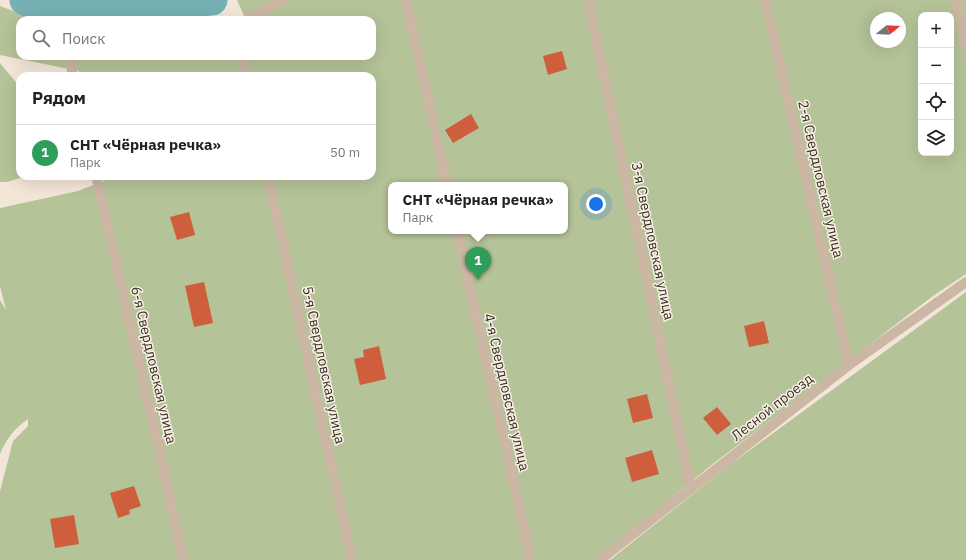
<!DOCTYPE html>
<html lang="ru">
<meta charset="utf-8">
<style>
:root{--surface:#fff;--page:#f2f2f2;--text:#222;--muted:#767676;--line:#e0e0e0;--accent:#ea580c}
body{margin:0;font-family:"IBM Plex Sans",sans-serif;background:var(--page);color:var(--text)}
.controls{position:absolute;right:12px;top:12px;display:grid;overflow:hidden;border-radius:8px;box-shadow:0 4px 16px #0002}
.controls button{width:36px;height:36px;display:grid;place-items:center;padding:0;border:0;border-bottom:1px solid var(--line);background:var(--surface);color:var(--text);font:20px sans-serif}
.compass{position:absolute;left:870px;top:12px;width:36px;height:36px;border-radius:50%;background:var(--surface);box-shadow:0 4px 16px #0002;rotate:72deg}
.you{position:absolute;left:596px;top:204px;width:14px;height:14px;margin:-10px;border:3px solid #fff;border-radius:50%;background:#1a73e8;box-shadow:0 0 0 6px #1a73e833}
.badge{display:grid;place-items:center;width:26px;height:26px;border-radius:50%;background:var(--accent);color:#fff;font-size:13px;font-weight:700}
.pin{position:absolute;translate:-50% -33px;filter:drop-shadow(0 1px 2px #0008)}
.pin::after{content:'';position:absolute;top:21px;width:14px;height:12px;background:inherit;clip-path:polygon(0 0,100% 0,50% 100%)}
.popup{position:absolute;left:388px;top:182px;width:180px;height:52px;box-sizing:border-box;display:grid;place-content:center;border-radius:8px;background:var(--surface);filter:drop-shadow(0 1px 3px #0005);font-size:13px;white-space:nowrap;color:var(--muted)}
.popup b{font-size:15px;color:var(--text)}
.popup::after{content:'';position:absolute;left:50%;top:100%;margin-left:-8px;border:8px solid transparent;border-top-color:var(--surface)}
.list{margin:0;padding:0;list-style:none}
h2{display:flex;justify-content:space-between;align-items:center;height:52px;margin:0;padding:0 16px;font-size:17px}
h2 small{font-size:13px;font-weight:400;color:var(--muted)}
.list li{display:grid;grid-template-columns:26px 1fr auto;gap:12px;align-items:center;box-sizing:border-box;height:56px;padding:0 16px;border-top:1px solid var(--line)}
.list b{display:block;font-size:15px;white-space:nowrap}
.list p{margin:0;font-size:13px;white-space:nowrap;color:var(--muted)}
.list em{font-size:13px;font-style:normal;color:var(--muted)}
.icon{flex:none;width:22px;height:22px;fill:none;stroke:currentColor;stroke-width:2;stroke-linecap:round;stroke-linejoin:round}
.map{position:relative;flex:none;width:966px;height:560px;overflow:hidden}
.search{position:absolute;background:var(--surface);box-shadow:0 4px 16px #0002;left:16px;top:16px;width:360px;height:44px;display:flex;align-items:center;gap:10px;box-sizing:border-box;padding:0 14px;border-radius:12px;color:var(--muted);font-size:15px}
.panel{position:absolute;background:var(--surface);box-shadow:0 4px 16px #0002;left:16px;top:72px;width:360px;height:108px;border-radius:12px}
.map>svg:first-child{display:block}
</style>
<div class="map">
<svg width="966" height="560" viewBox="0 0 966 560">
<rect width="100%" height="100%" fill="#f3e6d9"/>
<path fill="#b5c398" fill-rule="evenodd" d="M237 0H966V274L933 296 709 467 596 560H0V491L13 441 28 426V419C15 428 6 439 0 454V300L6 310 0 286V208L78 191 104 181 103 176H372V76H80L79 71 0 55V6L37 20H20V56H372V20H246ZM921 15H951V153H921ZM876 18H900V42H876ZM391 185H565V231H391Z
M0 63 20 87V176H26L7 182H0Z
M966 292V560H610L728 466Z"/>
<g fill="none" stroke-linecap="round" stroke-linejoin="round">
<path stroke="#76b0b2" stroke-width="31" d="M25 0C47 15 181 4 212 0"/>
</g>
<path fill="#ce5e3c" d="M562 51 567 69 548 75 543 56Z
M471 114 479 128 453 143 445 130Z
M189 212 195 235 177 240 170 217Z
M204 282 213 323 194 327 185 286Z
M764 321 769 343 749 347 744 326Z
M379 346 386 379 360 385 354 359 364 357 363 350Z
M647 394 653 418 633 423 627 399Z
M717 407 731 424 717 435 703 418Z
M652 450 659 474 632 482 625 458Z
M134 486 141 506 129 510 130 514 118 518 110 493Z
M74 515 79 544 55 548 50 519Z"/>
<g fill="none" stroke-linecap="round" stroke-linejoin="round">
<path stroke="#ccb6a4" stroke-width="10" d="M406 0 447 185
M588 0 691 488
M765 0 849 365
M956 0 966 46
M246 20 282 0
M69 56 73 76
M242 56 246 76
M96 176C125 304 156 431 183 560
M268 176 352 560
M457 231 531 560
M600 560 849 365 966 282"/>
</g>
<g text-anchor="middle" stroke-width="3" stroke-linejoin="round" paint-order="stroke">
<g font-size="14" fill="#372b26" stroke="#faf1e5">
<text transform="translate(821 179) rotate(77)" y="5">2-я Свердловская улица</text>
<text transform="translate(653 241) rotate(78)" y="5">3-я Свердловская улица</text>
<text transform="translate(154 365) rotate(77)" y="5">6-я Свердловская улица</text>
<text transform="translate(324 365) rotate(78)" y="5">5-я Свердловская улица</text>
<text transform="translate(507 392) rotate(77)" y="5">4-я Свердловская улица</text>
<text transform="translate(772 407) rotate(-38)" y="5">Лесной проезд</text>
</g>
</g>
</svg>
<div class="controls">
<button>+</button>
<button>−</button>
<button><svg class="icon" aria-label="locate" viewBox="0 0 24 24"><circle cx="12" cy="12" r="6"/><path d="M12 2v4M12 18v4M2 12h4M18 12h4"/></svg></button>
<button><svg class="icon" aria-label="layers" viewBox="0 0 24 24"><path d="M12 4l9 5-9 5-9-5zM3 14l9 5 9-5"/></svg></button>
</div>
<svg class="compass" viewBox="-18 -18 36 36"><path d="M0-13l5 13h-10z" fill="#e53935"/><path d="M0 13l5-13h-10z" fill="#767676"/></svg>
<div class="you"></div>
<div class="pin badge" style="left:478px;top:280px;background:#2e9e5b">1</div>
<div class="popup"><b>СНТ «Чёрная речка»</b>Парк</div>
<div class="search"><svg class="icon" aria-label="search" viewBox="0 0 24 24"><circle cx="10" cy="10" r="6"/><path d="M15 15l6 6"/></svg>Поиск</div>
<section class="panel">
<h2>Рядом<small></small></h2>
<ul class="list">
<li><span class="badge" style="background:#2e9e5b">1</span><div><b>СНТ «Чёрная речка»</b><p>Парк</p></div><em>50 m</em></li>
</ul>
</section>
</div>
